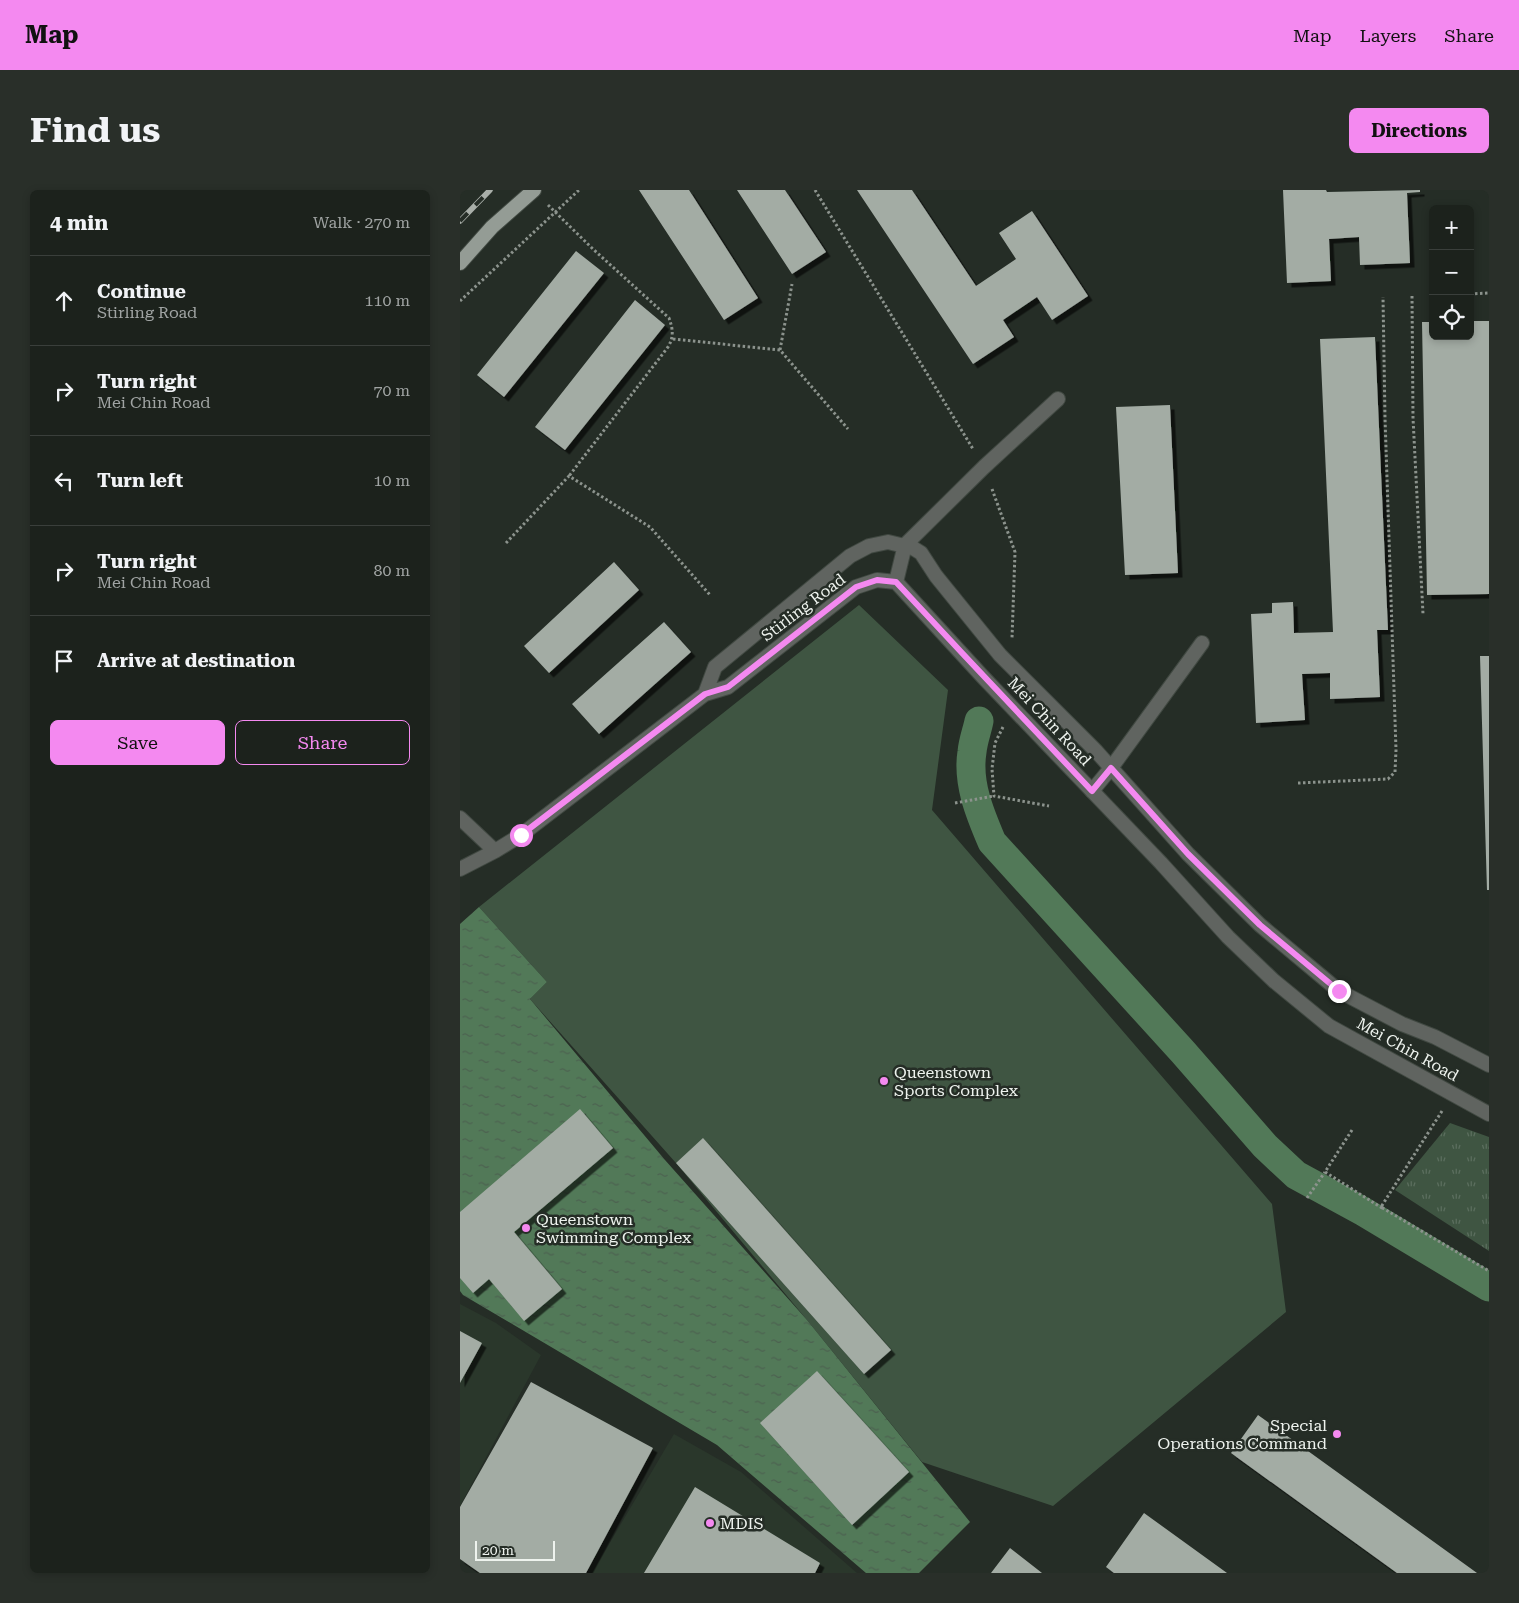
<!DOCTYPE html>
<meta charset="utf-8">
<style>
:root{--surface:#1c221c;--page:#292f29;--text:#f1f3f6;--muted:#a0a4a3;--line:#3a3f3b;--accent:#f489f0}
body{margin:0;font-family:"Roboto Serif",serif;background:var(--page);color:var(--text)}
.controls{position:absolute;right:15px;top:15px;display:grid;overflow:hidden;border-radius:8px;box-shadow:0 2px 8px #0003}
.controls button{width:45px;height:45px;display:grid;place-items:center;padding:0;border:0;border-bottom:1px solid var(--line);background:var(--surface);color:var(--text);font:25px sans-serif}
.scale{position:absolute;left:15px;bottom:12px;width:80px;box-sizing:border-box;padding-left:5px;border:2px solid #eef3ee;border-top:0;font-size:14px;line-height:18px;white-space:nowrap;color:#eef3ee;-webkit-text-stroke:4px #252d26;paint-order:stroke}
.stop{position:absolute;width:15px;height:15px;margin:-11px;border:4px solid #f489f0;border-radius:50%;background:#fff}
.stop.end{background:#f489f0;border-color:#fff;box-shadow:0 1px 5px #0008}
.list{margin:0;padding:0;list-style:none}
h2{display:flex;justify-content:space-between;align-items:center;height:65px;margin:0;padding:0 20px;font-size:21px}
h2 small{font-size:16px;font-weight:400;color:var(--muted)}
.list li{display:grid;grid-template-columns:32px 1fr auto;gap:15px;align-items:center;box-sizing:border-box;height:90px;padding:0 20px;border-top:1px solid var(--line)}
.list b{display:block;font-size:19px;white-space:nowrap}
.list p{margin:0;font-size:16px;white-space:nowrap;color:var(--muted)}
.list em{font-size:16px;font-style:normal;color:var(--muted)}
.actions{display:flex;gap:10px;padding:15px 20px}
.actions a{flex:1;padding:11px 0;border:1px solid var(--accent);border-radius:8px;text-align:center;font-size:18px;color:var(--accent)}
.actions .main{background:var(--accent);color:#111}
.icon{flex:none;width:28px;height:28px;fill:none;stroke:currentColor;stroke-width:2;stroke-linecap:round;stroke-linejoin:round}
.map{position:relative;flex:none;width:1029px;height:1383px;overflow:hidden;border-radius:8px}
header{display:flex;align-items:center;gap:30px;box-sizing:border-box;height:70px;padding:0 25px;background:var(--accent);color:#111}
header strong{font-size:24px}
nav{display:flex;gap:28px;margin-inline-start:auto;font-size:18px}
.intro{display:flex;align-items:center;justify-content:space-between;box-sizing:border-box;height:120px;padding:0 30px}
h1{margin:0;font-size:35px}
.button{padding:12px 22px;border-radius:8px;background:var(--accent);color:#111;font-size:18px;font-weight:700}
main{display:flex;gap:30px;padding:0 30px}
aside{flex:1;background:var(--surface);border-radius:8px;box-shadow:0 2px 8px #0003}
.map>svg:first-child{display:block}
</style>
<header>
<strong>Map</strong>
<nav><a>Map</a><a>Layers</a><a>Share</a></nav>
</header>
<div class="intro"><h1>Find us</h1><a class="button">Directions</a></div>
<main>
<aside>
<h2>4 min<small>Walk · 270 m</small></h2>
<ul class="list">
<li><svg class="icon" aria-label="ahead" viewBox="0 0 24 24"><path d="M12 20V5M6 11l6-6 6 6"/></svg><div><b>Continue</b><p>Stirling Road</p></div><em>110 m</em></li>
<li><svg class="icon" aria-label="right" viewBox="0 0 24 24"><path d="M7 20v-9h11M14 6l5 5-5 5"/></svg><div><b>Turn right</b><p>Mei Chin Road</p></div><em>70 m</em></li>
<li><svg class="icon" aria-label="left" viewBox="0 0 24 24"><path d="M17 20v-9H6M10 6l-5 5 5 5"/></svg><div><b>Turn left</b></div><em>10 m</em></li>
<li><svg class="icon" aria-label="right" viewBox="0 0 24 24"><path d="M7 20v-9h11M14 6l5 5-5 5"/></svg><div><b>Turn right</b><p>Mei Chin Road</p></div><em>80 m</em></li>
<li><svg class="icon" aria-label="arrive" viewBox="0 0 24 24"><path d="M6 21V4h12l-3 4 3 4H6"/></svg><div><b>Arrive at destination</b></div></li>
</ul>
<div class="actions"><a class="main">Save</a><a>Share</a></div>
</aside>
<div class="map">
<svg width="1029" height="1383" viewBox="0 0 1029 1383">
<defs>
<pattern id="grass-tufts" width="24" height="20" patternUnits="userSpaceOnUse" patternTransform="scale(1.25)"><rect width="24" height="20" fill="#3f5542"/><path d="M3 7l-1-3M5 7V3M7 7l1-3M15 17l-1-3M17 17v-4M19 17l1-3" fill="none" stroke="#5b6e5e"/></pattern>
<pattern id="water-ripples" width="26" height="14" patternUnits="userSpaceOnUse" patternTransform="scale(1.25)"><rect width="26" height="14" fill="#527958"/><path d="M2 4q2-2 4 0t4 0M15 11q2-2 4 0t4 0" fill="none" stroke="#4c6150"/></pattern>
<filter id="shadow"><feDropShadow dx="4.5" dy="4.5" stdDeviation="0" flood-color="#0009"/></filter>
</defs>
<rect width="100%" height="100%" fill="#252d26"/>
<path fill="#2a372b" d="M0 1114 36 1133 81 1165 0 1316Z
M214 1244 281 1282 397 1383H132Z"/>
<path fill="url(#grass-tufts)" d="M990 933 1029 947V1061L935 1000Z"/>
<path fill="#3f5542" d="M399 415 488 500 472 620 812 1014 826 1122 593 1316 462 1272 347 1130 216 973 70 809 87 792 19 717Z"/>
<path fill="url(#water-ripples)" d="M19 717 87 792 70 809 205 970 347 1130 510 1332 459 1383H406L257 1255 3 1105 0 1101V734Z"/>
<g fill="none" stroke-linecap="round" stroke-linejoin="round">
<path stroke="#527958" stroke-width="29" d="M519 531C517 541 513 551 512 562 507 593 520 624 532 652L723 862 805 956 836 985 904 1022 1029 1097"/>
</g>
<path fill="#a3aca4" filter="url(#shadow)" d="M179 0H229L298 108 264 130Z
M277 0H325L366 62 332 84Z
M397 0H452L516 96 556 69 539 43 572 21 628 106 592 130 577 107 543 130 554 147 513 174Z
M823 0H866L867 2 960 0V2L947 3 950 73 900 75 899 47 869 49 871 91 827 93Z
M116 61 144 83 44 207 17 185Z
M175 110 205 135 105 260 75 237Z
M1010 131H1029V404L967 405 962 132H973V146H1010Z
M915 147 928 440H917L920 507 870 509V483L842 484 845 530 796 533 791 424 812 423V413L833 412 834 443 873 442 860 149Z
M710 215 718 383 665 385 656 217Z
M154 372 179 400 89 483 64 456Z
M204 432 231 462 139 544 112 514Z
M1020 466H1029V700H1027Z
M120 919 153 958 54 1042 102 1099 64 1131 29 1089 13 1103 0 1088V1022Z
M243 948 431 1160 404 1184 216 973Z
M0 1141 22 1153 0 1193Z
M357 1181 449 1282 392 1335 300 1233Z
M71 1192 193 1258 126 1383H20L0 1369V1317Z
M798 1225 1017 1383H937L771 1263Z
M235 1297 360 1373 355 1383H184Z
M684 1323 767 1383H654L646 1377Z
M550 1358 582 1383H531Z"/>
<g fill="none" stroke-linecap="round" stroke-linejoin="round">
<g stroke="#414942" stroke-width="16">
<path id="service" d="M632 601 651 578 742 453"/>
</g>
<g stroke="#414942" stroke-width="16">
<path id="minor" d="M436 392 523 487 701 673 768 747 814 791 869 836 1029 924
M436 392 445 355 524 277 598 209
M245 504 255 477 390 366 409 356 428 352 453 358 461 363 476 386 540 465 636 561 728 664 800 735 879 801 942 834 975 847 1029 875
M0 628 35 661
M0 679 35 661 61 645 245 504 268 497 396 397 417 390 436 392"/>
</g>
<g stroke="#414942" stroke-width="16">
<path id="primary" d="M0 73 32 37 74 0"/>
</g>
<path stroke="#8c938d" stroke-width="3" stroke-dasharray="2.5 2.5" stroke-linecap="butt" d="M355 0 513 259
M88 15 134 60 209 128C213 139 214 147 208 157L109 286
M1010 104 1029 103
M952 106 953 228 963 424
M0 111 119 0
M213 149 320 160 388 239
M320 160 332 94
M532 299 555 362 552 448
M46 353 109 286 190 337 250 405
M543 537 535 553 532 579 534 606 589 616
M838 593 928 589 935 582 936 560 925 228 923 107
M495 613 534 606
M982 921 921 1017 1029 1081
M892 940 865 982 922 1018
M847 1008 865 982"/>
<use href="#service" stroke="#606460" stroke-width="14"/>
<use href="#minor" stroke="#606460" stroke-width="14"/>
<use href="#primary" stroke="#949c95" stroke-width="14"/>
<g stroke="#a9afa9" stroke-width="5.5">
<path id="rail" d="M0 31 30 0"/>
</g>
<use href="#rail" stroke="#252d26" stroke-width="4" stroke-dasharray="11" stroke-linecap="butt"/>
</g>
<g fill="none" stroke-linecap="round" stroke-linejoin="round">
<path stroke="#f489f0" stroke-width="6" d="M61 645 245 504 268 497 396 397 417 390 436 392 503 464 632 601 651 578 728 664 800 735 879 801"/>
</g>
<g fill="#f489f0" stroke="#252d26" stroke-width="2">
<circle cx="424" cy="891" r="5"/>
<circle cx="66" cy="1038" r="5"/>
<circle cx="877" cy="1244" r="5"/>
<circle cx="250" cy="1333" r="5"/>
</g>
<g text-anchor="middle" stroke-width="5" stroke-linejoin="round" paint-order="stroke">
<g font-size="16" fill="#eef3ee" stroke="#252d26">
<text transform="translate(343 417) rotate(-37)" y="6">Stirling Road</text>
<text transform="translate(590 531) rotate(47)" y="6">Mei Chin Road</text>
<text transform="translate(948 859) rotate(29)" y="6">Mei Chin Road</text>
</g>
<g font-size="16" fill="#eef3ee" stroke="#252d26" text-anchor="start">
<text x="434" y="888">Queenstown<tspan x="434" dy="18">Sports Complex</tspan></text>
<text x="76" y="1035">Queenstown<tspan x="76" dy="18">Swimming Complex</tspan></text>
<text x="867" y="1241" text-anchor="end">Special<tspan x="867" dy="18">Operations Command</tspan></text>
<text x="260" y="1339">MDIS</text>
</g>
</g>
</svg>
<div class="controls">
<button>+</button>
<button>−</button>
<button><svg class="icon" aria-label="locate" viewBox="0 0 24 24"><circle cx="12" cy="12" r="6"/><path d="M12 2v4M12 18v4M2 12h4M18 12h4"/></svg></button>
</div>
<div class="scale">20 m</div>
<div class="stop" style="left:61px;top:645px"></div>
<div class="stop end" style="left:879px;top:801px"></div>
</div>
</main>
